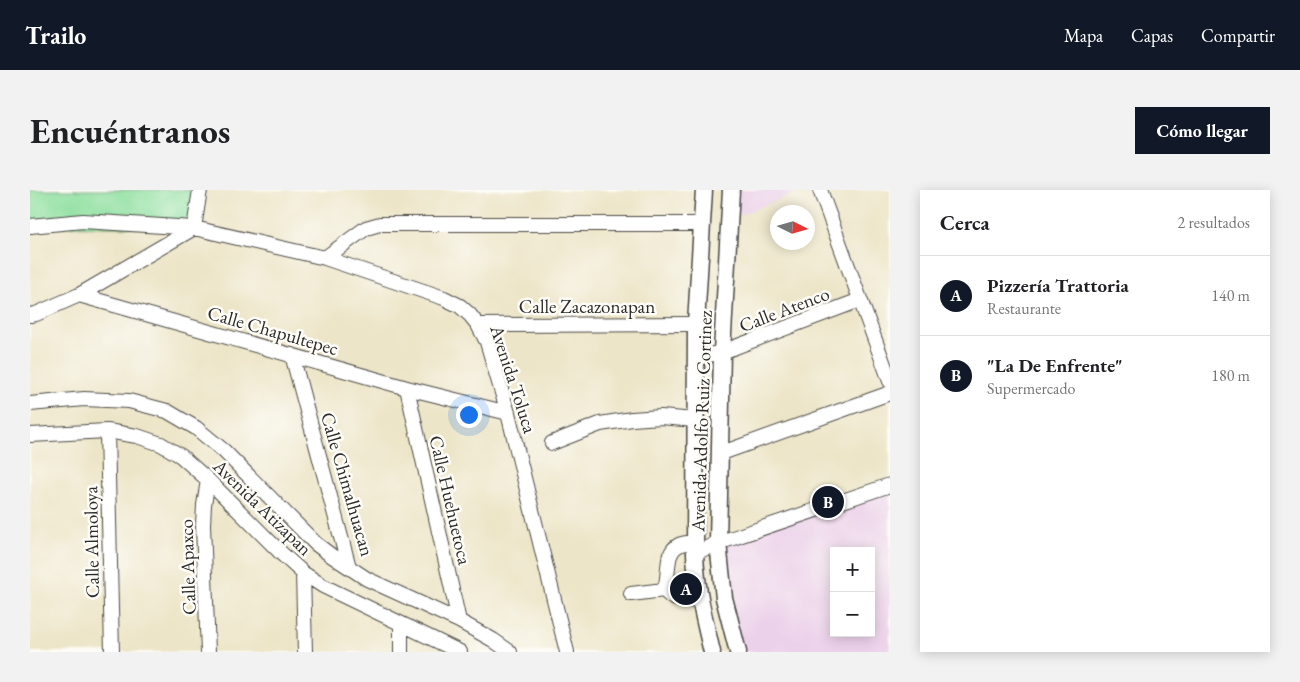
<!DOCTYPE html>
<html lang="es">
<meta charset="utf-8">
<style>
:root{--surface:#fff;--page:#f2f2f2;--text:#202124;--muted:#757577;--line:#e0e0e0;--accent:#111827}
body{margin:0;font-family:"EB Garamond",serif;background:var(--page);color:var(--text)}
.controls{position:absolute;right:15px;bottom:15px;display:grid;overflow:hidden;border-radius:0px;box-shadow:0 2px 12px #0003}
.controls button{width:45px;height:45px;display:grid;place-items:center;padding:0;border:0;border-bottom:1px solid var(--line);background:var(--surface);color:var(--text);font:25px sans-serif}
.compass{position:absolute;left:740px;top:15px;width:45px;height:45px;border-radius:50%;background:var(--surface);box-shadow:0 2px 12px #0003;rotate:95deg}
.you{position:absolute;left:438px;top:224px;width:18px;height:18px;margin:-12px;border:4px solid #fff;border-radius:50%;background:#1a73e8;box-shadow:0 0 0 8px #1a73e833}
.badge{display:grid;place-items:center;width:32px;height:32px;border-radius:50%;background:var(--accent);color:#fff;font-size:16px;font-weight:700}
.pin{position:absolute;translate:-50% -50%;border:2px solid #fff;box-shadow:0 1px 5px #0006}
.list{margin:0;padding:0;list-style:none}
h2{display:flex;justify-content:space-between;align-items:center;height:65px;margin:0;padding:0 20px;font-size:21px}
h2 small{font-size:16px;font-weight:400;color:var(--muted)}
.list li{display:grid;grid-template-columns:32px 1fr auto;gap:15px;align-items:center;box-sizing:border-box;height:80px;padding:0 20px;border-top:1px solid var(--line)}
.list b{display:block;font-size:19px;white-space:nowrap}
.list p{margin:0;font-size:16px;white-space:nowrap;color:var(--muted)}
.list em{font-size:16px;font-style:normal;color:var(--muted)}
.map{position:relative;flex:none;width:860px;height:462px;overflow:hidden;border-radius:0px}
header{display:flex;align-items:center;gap:30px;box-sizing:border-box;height:70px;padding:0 25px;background:var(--accent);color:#fff}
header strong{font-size:24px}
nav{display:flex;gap:28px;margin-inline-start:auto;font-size:18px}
.intro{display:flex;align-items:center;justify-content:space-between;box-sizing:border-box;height:120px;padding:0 30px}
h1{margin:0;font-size:35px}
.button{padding:12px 22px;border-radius:0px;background:var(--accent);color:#fff;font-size:18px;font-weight:700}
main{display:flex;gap:30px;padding:0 30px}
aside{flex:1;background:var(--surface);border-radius:0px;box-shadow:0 2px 12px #0003}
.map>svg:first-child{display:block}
</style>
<header>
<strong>Trailo</strong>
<nav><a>Mapa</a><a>Capas</a><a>Compartir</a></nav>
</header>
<div class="intro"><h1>Encuéntranos</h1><a class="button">Cómo llegar</a></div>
<main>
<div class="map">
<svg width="860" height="462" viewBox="0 0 860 462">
<rect width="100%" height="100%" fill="#fdfcf7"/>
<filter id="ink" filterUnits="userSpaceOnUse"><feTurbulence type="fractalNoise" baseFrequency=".02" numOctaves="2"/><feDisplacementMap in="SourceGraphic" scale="10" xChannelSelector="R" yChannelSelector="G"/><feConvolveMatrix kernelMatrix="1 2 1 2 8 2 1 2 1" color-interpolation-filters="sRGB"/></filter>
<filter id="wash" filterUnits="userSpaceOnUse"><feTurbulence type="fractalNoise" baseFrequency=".0096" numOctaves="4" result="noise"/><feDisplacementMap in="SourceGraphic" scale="20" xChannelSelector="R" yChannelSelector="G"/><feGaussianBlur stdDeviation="1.12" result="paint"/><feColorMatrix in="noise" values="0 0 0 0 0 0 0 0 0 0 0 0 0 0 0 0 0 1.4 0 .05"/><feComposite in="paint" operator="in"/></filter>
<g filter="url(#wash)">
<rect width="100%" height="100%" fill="#ede5c8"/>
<path fill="#ecd1ea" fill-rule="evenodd" d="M701 0H774L699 29Z
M860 295V462H708L688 353ZM804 361H841V443H804Z"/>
<path fill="#8ddf9f" stroke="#5c8565" d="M0 0H170L164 38 0 36Z"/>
</g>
<g filter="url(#ink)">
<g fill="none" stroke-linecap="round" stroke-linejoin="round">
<g stroke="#484743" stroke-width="16">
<path id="minor" d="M790 0 860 191
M0 36 53 31 164 38 295 68 414 108 430 116 440 125 448 135 457 152 478 223 537 462
M164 38 170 0
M295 68 336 38 350 34H672
M49 105 377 198 478 223
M0 125 6 124 49 105 164 38
M448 135 666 134
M262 165 319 377
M666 168 692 162 830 110
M377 198 429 431
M0 214 54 209 99 211 137 221 166 238 194 261 286 354 302 366 337 389 429 431 463 450 480 462
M77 241 82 462
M0 245 77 241 107 246 131 254 151 266 178 290 252 364 273 383 293 396 430 462
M522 253 570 234 602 229 631 227 665 230
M689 264 860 203
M665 363 688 353 860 295
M273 383 275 462
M634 400C645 413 653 410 669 410
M601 404 634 400C641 387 633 363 649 355 653 353 660 353 665 352
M371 434V462
M178 462 173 335 174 315 178 290"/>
</g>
<g stroke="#484743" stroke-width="19">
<path id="major" d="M674 0 666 134 665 363C666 397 674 429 682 462
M701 0 692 162 688 353 694 408 708 462"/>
</g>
<use href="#minor" stroke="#fff" stroke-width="14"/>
<use href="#major" stroke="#fff" stroke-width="16"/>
</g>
</g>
<g text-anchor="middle" stroke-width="5" stroke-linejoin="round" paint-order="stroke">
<g font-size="19" fill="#2b2b2b" stroke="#fdfcf7">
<text x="557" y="123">Calle Zacazonapan</text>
<text transform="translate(754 119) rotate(-21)" y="7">Calle Atenco</text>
<text transform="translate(243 140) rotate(16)" y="7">Calle Chapultepec</text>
<text transform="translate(484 189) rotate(72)" y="7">Avenida Toluca</text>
<text transform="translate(671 231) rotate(-88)" y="7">Avenida Adolfo Ruiz Cortinez</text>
<text transform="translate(318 294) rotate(74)" y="7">Calle Chimalhuacan</text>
<text transform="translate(421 310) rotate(77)" y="7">Calle Huehuetoca</text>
<text transform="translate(233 317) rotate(44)" y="7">Avenida Atizapan</text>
<text transform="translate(61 352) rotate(-91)" y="7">Calle Almoloya</text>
<text transform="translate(157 377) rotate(-92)" y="7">Calle Apaxco</text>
</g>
</g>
</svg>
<div class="controls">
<button>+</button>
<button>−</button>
</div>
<svg class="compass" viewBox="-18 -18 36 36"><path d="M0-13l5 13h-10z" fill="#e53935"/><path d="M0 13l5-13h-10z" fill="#757577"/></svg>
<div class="you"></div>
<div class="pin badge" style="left:656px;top:399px">A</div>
<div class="pin badge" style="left:798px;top:312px">B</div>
</div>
<aside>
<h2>Cerca<small>2 resultados</small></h2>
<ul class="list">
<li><span class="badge">A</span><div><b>Pizzería Trattoria</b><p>Restaurante</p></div><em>140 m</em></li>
<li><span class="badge">B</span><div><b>&quot;La De Enfrente&quot;</b><p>Supermercado</p></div><em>180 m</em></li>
</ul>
</aside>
</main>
